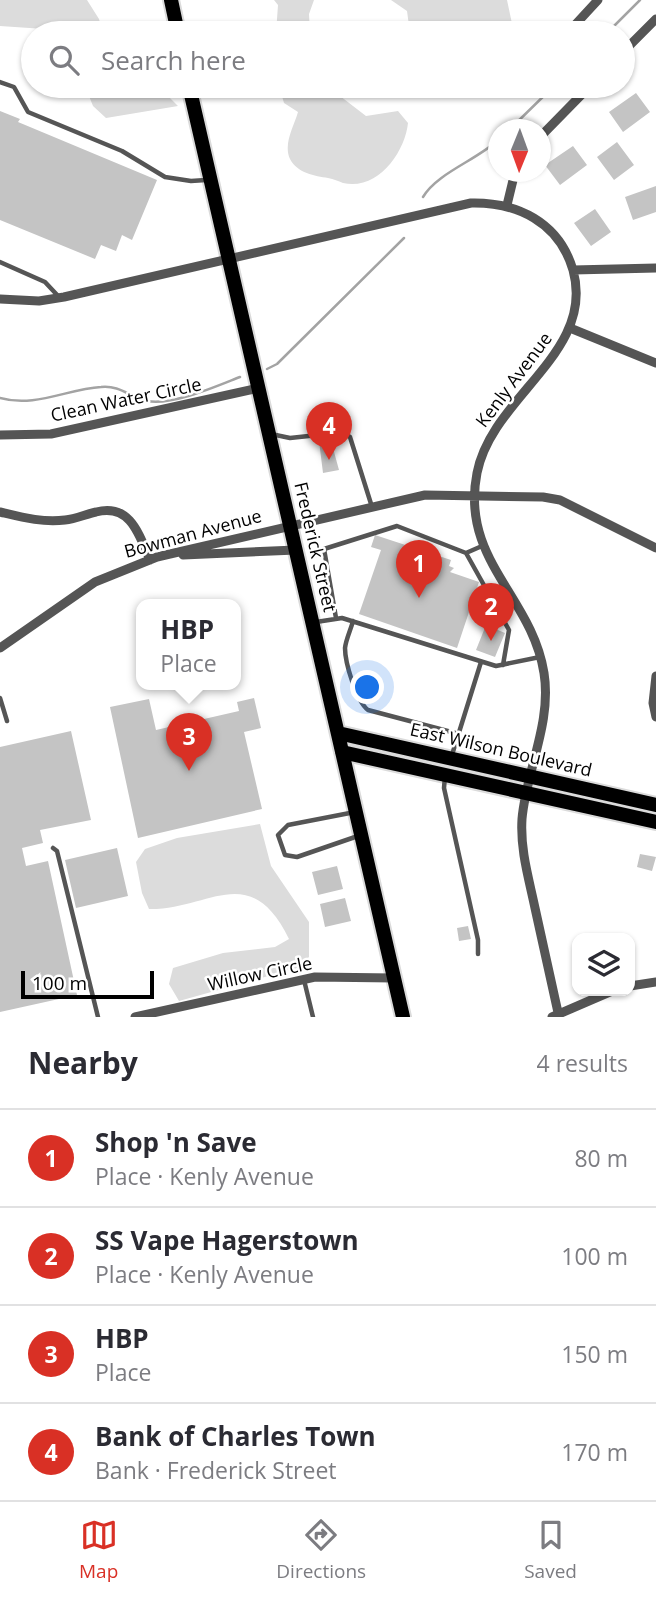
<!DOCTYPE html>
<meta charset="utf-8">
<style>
:root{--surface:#fff;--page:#f7f7f7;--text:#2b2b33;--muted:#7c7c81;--line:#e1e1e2;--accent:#d93025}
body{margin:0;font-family:"Open Sans",sans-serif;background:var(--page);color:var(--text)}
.controls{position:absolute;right:21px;bottom:21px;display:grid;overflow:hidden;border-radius:14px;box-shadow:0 2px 5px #0004}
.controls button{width:63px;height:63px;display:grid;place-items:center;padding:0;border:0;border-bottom:2px solid var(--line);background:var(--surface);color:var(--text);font:35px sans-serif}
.compass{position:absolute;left:488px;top:119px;width:63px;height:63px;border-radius:50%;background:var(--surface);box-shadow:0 2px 5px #0004;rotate:181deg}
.scale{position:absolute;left:21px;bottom:18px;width:133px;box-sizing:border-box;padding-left:7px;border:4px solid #000;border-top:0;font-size:19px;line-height:24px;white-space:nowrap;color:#000;-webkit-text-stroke:5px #fff;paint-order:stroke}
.you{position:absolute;left:368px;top:688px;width:24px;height:24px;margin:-18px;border:5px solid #fff;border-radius:50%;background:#1a73e8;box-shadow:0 0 0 10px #1a73e833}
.badge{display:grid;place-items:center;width:46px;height:46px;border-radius:50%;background:var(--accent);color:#fff;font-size:23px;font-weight:700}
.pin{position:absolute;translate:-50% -58px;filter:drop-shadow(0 2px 4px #0008)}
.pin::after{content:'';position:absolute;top:37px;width:24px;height:21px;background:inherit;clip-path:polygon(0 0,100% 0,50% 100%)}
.popup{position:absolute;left:136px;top:599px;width:105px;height:91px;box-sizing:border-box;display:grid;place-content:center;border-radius:14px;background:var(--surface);filter:drop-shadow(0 2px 5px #0005);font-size:23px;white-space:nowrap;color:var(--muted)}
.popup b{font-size:26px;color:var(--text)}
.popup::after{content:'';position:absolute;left:50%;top:100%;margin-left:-14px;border:14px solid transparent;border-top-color:var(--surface)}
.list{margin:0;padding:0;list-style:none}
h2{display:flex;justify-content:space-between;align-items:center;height:91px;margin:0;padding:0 28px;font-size:30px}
h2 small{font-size:23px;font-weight:400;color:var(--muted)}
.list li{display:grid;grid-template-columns:46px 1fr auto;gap:21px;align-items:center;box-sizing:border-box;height:98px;padding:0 28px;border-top:2px solid var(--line)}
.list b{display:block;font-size:26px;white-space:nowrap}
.list p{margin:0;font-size:23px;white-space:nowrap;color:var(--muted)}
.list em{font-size:23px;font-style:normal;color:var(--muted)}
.icon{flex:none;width:38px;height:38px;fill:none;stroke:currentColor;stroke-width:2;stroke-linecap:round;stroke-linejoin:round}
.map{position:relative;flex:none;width:656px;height:1017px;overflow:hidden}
.search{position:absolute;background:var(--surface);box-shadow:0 2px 5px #0004;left:21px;right:21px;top:21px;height:77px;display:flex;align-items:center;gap:18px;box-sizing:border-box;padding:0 24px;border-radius:38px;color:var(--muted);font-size:26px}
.sheet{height:483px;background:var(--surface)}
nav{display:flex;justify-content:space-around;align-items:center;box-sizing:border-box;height:98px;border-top:2px solid var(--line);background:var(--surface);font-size:19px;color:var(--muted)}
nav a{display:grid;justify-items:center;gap:4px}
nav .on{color:var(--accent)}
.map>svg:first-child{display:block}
</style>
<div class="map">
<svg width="656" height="1017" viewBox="0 0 656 1017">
<rect width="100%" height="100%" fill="#fff"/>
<path fill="#dcdcdc" d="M0 0H87L99 19 103 33 0 26Z
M274 0H314L309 14 310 33H276L278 5Z
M391 0H507L514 33H410L407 11Z
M85 86C91 86 101 84 107 86 135 93 132 104 166 94L178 106 106 118 93 106Z
M279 86H327L366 116 398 111 408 123C405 152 378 191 343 183 338 181 334 179 328 178 315 176 297 173 290 159 283 144 294 126 298 112L284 103Z
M409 86H513L476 93H416L410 91Z
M260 824 271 866 309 922V957L297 968 179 1001 169 984 173 968 223 953 275 947 289 939C250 859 209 910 149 909L142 893 136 862 145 849 177 838Z"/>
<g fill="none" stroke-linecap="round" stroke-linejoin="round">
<path stroke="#a3a3a3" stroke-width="2.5" d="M607 33 640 0
M509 130 554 86
M423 197C437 173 477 160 498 140
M267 369 277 364 404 238
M0 398C35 408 67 389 101 387 120 385 130 397 147 401 172 406 217 386 240 377"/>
</g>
<path fill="#c4c4c4" d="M636 93 650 112 623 132 609 112Z
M0 111 20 119 18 122 157 180 132 240 122 235 116 251 101 245 95 259 0 220Z
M617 142 634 165 614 180 597 157Z
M573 146 587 165 560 185 545 165Z
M656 186V212L633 220 625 197Z
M595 209 611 232 591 246 574 223Z
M328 430 339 470 323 473 318 433Z
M375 535 451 560 449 566 454 568 450 572 479 582 457 648 359 614 381 550 371 547Z
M486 625 505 633 495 657 476 650Z
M254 698 261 728 244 732 262 809 138 838 110 707 149 699 156 730 239 711 237 702Z
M71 731 91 820 40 830 43 843 22 848 26 866 48 861 77 995 0 1012V747Z
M117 848 128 896 76 908 65 860Z
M640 854 656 857 652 871 637 867Z
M337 866 343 889 318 895 312 872Z
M345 898 351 921 325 927 320 904Z
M468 926 471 939 459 941 457 928Z"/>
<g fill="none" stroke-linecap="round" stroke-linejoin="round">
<g stroke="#dbdbdb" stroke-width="18">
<path id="primary" d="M171 0 178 33
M189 86 403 1017
M338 733 656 805
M342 752 656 822"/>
</g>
<path stroke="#555" stroke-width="4.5" d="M0 82 14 87 28 112 122 151 165 177 191 181 206 180
M0 262 45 282 59 297
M328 433 345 434 350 437 372 507
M271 434 290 438 318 435
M466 553 482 546
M336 618 324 549 397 526 466 553 509 630 503 665
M353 621C351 629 346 639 345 648 345 662 356 701 368 710L459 734
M316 622 342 618 496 666 540 657
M0 698 7 721
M451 758 481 662
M445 776 444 788 478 940V954
M355 812 288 825 278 835 285 855 297 857 358 836
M53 848 57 851 98 1017
M304 980 313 1017"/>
<path stroke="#555" stroke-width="9" d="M574 26 598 0
M623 52 656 19
M540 137 590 86
M507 205 515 172
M573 270 656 268
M0 299 39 301 64 297 471 203C517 202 559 222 573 270 596 353 492 396 477 473 460 560 532 596 544 673 552 723 526 771 522 819 520 850 529 879 535 908 543 944 551 981 559 1017
M570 328 656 363
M0 435 51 434 259 388
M0 512C21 517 43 523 65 520 76 519 86 514 96 512 130 503 139 534 150 560
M183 555 296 550
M0 648 95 582 157 557 425 495 543 497 560 500 656 548
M656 676 653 703 656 717
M630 986 656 982
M135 1017 315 977 394 978
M552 1017 612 991"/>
<use href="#primary" stroke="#000" stroke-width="14"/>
</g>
<g text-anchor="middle" stroke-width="5" stroke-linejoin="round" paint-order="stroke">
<g font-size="18" fill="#000" stroke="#fff">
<text transform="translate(514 380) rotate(-53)" y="6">Kenly Avenue</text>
<text transform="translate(126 400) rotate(-12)" y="6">Clean Water Circle</text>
<text transform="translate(193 534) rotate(-15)" y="6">Bowman Avenue</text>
<text transform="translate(315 547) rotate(77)" y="6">Frederick Street</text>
<text transform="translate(501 750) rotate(13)" y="6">East Wilson Boulevard</text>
<text transform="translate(260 974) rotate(-12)" y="6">Willow Circle</text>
</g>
</g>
</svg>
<div class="controls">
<button><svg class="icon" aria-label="layers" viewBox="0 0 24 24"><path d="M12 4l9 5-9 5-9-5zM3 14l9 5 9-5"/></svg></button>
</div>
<svg class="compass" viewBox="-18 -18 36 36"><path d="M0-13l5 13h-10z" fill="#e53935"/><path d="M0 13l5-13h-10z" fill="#7c7c81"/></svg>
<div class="scale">100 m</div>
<div class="you"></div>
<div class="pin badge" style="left:419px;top:598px">1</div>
<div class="pin badge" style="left:491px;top:641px">2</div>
<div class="pin badge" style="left:189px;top:771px">3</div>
<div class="popup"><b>HBP</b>Place</div>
<div class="pin badge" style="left:329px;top:460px">4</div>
<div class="search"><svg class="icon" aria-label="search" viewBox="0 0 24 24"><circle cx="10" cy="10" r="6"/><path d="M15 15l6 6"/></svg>Search here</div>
</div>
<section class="sheet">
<h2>Nearby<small>4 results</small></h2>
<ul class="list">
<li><span class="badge">1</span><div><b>Shop 'n Save</b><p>Place · Kenly Avenue</p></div><em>80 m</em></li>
<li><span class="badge">2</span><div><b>SS Vape Hagerstown</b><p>Place · Kenly Avenue</p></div><em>100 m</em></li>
<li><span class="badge">3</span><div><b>HBP</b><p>Place</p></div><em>150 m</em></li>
<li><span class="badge">4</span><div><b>Bank of Charles Town</b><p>Bank · Frederick Street</p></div><em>170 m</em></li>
</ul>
</section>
<nav>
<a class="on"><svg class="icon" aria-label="map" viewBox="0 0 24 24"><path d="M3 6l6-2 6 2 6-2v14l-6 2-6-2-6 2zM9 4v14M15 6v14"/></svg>Map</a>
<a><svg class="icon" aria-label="directions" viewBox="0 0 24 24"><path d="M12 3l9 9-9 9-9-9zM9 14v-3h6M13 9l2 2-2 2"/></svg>Directions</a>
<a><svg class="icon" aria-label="saved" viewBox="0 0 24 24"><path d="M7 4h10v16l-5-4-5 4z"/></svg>Saved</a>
</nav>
